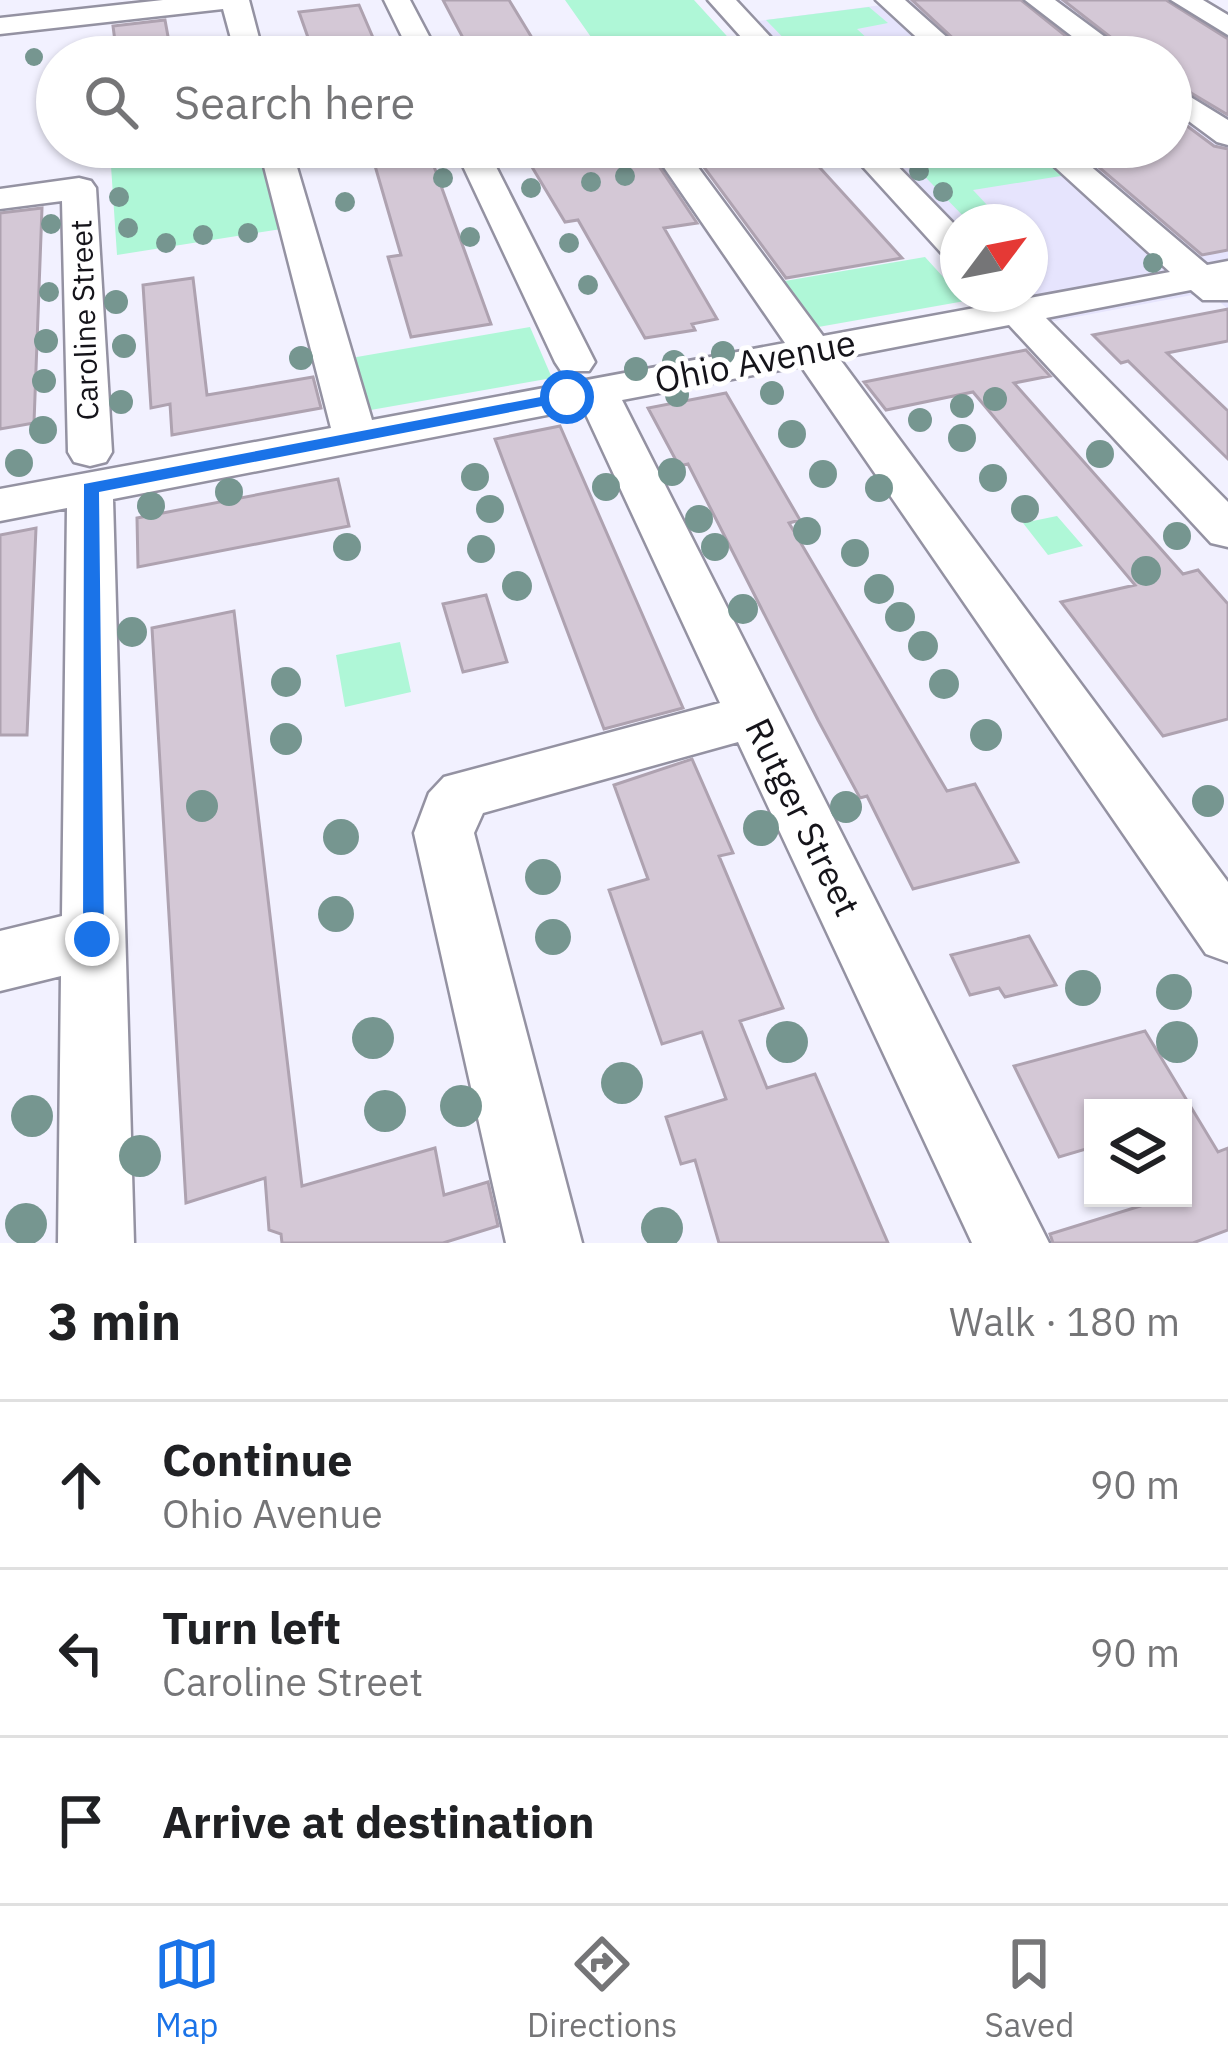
<!DOCTYPE html>
<meta charset="utf-8">
<style>
:root{--surface:#fff;--page:#f2f2f2;--text:#202124;--muted:#757577;--line:#e0e0e0;--accent:#1a73e8}
body{margin:0;font-family:"IBM Plex Sans",sans-serif;background:var(--page);color:var(--text)}
.controls{position:absolute;right:36px;bottom:36px;display:grid;overflow:hidden;border-radius:0px;box-shadow:0 3px 9px #0004}
.controls button{width:108px;height:108px;display:grid;place-items:center;padding:0;border:0;border-bottom:3px solid var(--line);background:var(--surface);color:var(--text);font:60px sans-serif}
.compass{position:absolute;left:940px;top:204px;width:108px;height:108px;border-radius:50%;background:var(--surface);box-shadow:0 3px 9px #0004;rotate:58deg}
.stop{position:absolute;width:36px;height:36px;margin:-27px;border:9px solid #1a73e8;border-radius:50%;background:#fff}
.stop.end{background:#1a73e8;border-color:#fff;box-shadow:0 3px 12px #0008}
.list{margin:0;padding:0;list-style:none}
h2{display:flex;justify-content:space-between;align-items:center;height:156px;margin:0;padding:0 48px;font-size:51px}
h2 small{font-size:39px;font-weight:400;color:var(--muted)}
.list li{display:grid;grid-template-columns:78px 1fr auto;gap:36px;align-items:center;box-sizing:border-box;height:168px;padding:0 48px;border-top:3px solid var(--line)}
.list b{display:block;font-size:45px;white-space:nowrap}
.list p{margin:0;font-size:39px;white-space:nowrap;color:var(--muted)}
.list em{font-size:39px;font-style:normal;color:var(--muted)}
.icon{flex:none;width:66px;height:66px;fill:none;stroke:currentColor;stroke-width:2;stroke-linecap:round;stroke-linejoin:round}
.map{position:relative;flex:none;width:1228px;height:1243px;overflow:hidden}
.search{position:absolute;background:var(--surface);box-shadow:0 3px 9px #0004;left:36px;right:36px;top:36px;height:132px;display:flex;align-items:center;gap:30px;box-sizing:border-box;padding:0 42px;border-radius:66px;color:var(--muted);font-size:45px}
.sheet{height:660px;background:var(--surface)}
nav{display:flex;justify-content:space-around;align-items:center;box-sizing:border-box;height:168px;border-top:3px solid var(--line);background:var(--surface);font-size:33px;color:var(--muted)}
nav a{display:grid;justify-items:center;gap:6px}
nav .on{color:var(--accent)}
.map>svg:first-child{display:block}
</style>
<div class="map">
<svg width="1228" height="1243" viewBox="0 0 1228 1243">
<rect width="100%" height="100%" fill="#f2f1ff"/>
<path fill="#e6e4fd" d="M878 0H1184L1228 27V309L1208 292 1049 322 1022 294H1030V222H958V228L880 147H1171V57H792L758 21 882 5Z"/>
<path fill="#aff7d7" d="M565 0H694L746 57H605Z
M869 7 888 23 857 29 884 54 802 57 766 20Z
M266 147 288 228 117 255 111 166Z
M896 147H1034L1067 175 973 190 1003 222H969Z
M925 257 965 301 807 329 773 283Z
M530 327 552 378 365 411 351 358Z
M1057 516 1083 546 1048 555 1023 523Z
M400 642 411 692 345 707 336 655Z"/>
<path fill="#d4c8d6" stroke="#aea2b0" stroke-width="3" d="M443 0H509L540 51 473 57Z
M912 0H1021L1092 57H973Z
M1063 0H1166L1228 39V115L1171 81V57H1136Z
M359 5 377 47 318 53 316 46H311L299 12Z
M165 20 171 53 117 57 113 26Z
M1171 114 1214 146 1228 149V250L1202 255 1075 147H1171Z
M427 147 491 324 411 337 388 257 401 255 371 152Z
M520 147H646L697 223 664 228 717 319 692 324 695 330 645 338 578 220 565 222Z
M689 147H801L902 258 786 278Z
M42 208 34 423 0 429V213Z
M193 278 207 395 313 377 321 408 172 435 170 404 151 408 143 285Z
M1228 309V341L1167 353 1228 411V459L1128 361 1121 363 1093 335Z
M1026 350 1050 376 1014 383 1183 574 1198 570 1228 604V719L1163 736 1061 602 1135 585 973 392 886 410 864 382Z
M726 393 800 520 789 523 947 791 975 784 1018 862 913 889 867 796 860 798 818 720 688 464 679 466 648 408Z
M560 426 636 600 683 708 604 729 495 439Z
M338 479 349 526 138 567 137 518Z
M36 528 27 735H0V535Z
M486 595 507 662 463 672 443 604Z
M234 611 302 1186 435 1148 444 1195 488 1182 498 1226 443 1243H282L281 1234 269 1230 265 1178 186 1203 152 628Z
M692 759 733 853 719 856 783 1008 740 1021 767 1088 815 1074 888 1243H719L695 1160 681 1164 666 1117 726 1099 702 1032 662 1044 609 890 648 879 614 785Z
M1029 936 1056 985 1005 997 999 988 970 995 951 955Z
M1145 1031 1218 1152 1228 1148V1230L1193 1243H1053L1050 1234 1166 1198H1183V1108H1093V1147L1059 1157 1014 1066Z"/>
<g fill="none" stroke-linecap="round" stroke-linejoin="round">
<g stroke="#9492a2" stroke-width="5">
<path id="minor" d="M163 0H249L264 57H236L223 9 0 34V18Z
M384 0H410L440 57H412Z
M708 0H736L789 57H759Z
M876 0H905L969 57H938Z
M1025 0H1055L1132 57H1099Z
M1171 0H1203L1228 15V35Z
M1171 85 1228 120V145L1217 142 1171 108Z
M259 147H291L372 420 785 343 650 147H683L823 336 1170 272 1033 147H1068L1207 265 1228 261V300H1203L1191 290 1046 318 1228 502V547L1211 543 1009 325 839 358 1228 882V962L1206 954 801 366 622 400 1049 1243H972L738 742 483 813 474 833 582 1243H506L414 833 429 793 444 777 720 703 583 408 113 499 134 1243H58L61 976 0 991V931L62 916 67 508 0 521V489L331 428Z
M454 147H486L595 362 589 371H561L555 362Z
M845 147H879L958 228V260L945 257Z
M79 178 91 181 96 188 112 452 106 462 90 466 74 462 68 452 62 201 0 209V189Z"/>
</g>
<use href="#minor" fill="#fff" fill-rule="evenodd"/>
</g>
<g fill="#769690">
<circle cx="34" cy="57" r="9"/>
<circle cx="919" cy="171" r="10"/>
<circle cx="625" cy="176" r="10"/>
<circle cx="443" cy="178" r="10"/>
<circle cx="591" cy="182" r="10"/>
<circle cx="531" cy="188" r="10"/>
<circle cx="943" cy="192" r="10"/>
<circle cx="119" cy="197" r="10"/>
<circle cx="345" cy="202" r="10"/>
<circle cx="51" cy="224" r="10"/>
<circle cx="128" cy="228" r="10"/>
<circle cx="248" cy="233" r="10"/>
<circle cx="203" cy="235" r="10"/>
<circle cx="470" cy="237" r="10"/>
<circle cx="166" cy="243" r="10"/>
<circle cx="569" cy="243" r="10"/>
<circle cx="1153" cy="263" r="10"/>
<circle cx="588" cy="285" r="10"/>
<circle cx="49" cy="292" r="10"/>
<circle cx="116" cy="302" r="12"/>
<circle cx="46" cy="341" r="12"/>
<circle cx="124" cy="346" r="12"/>
<circle cx="723" cy="353" r="12"/>
<circle cx="301" cy="358" r="12"/>
<circle cx="674" cy="362" r="12"/>
<circle cx="636" cy="369" r="12"/>
<circle cx="44" cy="381" r="12"/>
<circle cx="772" cy="393" r="12"/>
<circle cx="677" cy="395" r="12"/>
<circle cx="995" cy="399" r="12"/>
<circle cx="121" cy="402" r="12"/>
<circle cx="962" cy="406" r="12"/>
<circle cx="920" cy="420" r="12"/>
<circle cx="43" cy="430" r="14"/>
<circle cx="792" cy="434" r="14"/>
<circle cx="962" cy="438" r="14"/>
<circle cx="1100" cy="454" r="14"/>
<circle cx="19" cy="463" r="14"/>
<circle cx="672" cy="472" r="14"/>
<circle cx="823" cy="474" r="14"/>
<circle cx="475" cy="477" r="14"/>
<circle cx="993" cy="478" r="14"/>
<circle cx="606" cy="487" r="14"/>
<circle cx="879" cy="488" r="14"/>
<circle cx="229" cy="492" r="14"/>
<circle cx="151" cy="506" r="14"/>
<circle cx="490" cy="509" r="14"/>
<circle cx="1025" cy="509" r="14"/>
<circle cx="699" cy="519" r="14"/>
<circle cx="807" cy="531" r="14"/>
<circle cx="1177" cy="536" r="14"/>
<circle cx="347" cy="547" r="14"/>
<circle cx="715" cy="547" r="14"/>
<circle cx="481" cy="549" r="14"/>
<circle cx="855" cy="553" r="14"/>
<circle cx="1146" cy="571" r="15"/>
<circle cx="517" cy="586" r="15"/>
<circle cx="879" cy="589" r="15"/>
<circle cx="743" cy="609" r="15"/>
<circle cx="900" cy="617" r="15"/>
<circle cx="132" cy="632" r="15"/>
<circle cx="923" cy="646" r="15"/>
<circle cx="286" cy="682" r="15"/>
<circle cx="944" cy="684" r="15"/>
<circle cx="986" cy="735" r="16"/>
<circle cx="286" cy="739" r="16"/>
<circle cx="1208" cy="801" r="16"/>
<circle cx="202" cy="806" r="16"/>
<circle cx="846" cy="807" r="16"/>
<circle cx="761" cy="828" r="18"/>
<circle cx="341" cy="837" r="18"/>
<circle cx="543" cy="877" r="18"/>
<circle cx="336" cy="914" r="18"/>
<circle cx="553" cy="937" r="18"/>
<circle cx="1083" cy="988" r="18"/>
<circle cx="1174" cy="992" r="18"/>
<circle cx="373" cy="1038" r="21"/>
<circle cx="787" cy="1042" r="21"/>
<circle cx="1177" cy="1042" r="21"/>
<circle cx="622" cy="1083" r="21"/>
<circle cx="461" cy="1106" r="21"/>
<circle cx="385" cy="1111" r="21"/>
<circle cx="32" cy="1116" r="21"/>
<circle cx="140" cy="1156" r="21"/>
<circle cx="26" cy="1224" r="21"/>
<circle cx="662" cy="1228" r="21"/>
</g>
<path fill="#1a73e8" d="M567 392 575 397 573 400 99 492 104 939 92 950 83 947 84 484Z"/>
<g text-anchor="middle" stroke-width="10" stroke-linejoin="round" paint-order="stroke">
<g font-size="30" fill="#15141a" stroke="#fff">
<text transform="translate(85 320) rotate(-92)" y="10">Caroline Street</text>
</g>
<g font-size="36" fill="#15141a" stroke="#fff">
<text transform="translate(755 361) rotate(-11)" y="13">Ohio Avenue</text>
<text transform="translate(803 817) rotate(64)" y="13">Rutger Street</text>
</g>
</g>
</svg>
<div class="controls">
<button><svg class="icon" aria-label="layers" viewBox="0 0 24 24"><path d="M12 4l9 5-9 5-9-5zM3 14l9 5 9-5"/></svg></button>
</div>
<svg class="compass" viewBox="-18 -18 36 36"><path d="M0-13l5 13h-10z" fill="#e53935"/><path d="M0 13l5-13h-10z" fill="#757577"/></svg>
<div class="stop" style="left:567px;top:397px"></div>
<div class="stop end" style="left:92px;top:939px"></div>
<div class="search"><svg class="icon" aria-label="search" viewBox="0 0 24 24"><circle cx="10" cy="10" r="6"/><path d="M15 15l6 6"/></svg>Search here</div>
</div>
<section class="sheet">
<h2>3 min<small>Walk · 180 m</small></h2>
<ul class="list">
<li><svg class="icon" aria-label="ahead" viewBox="0 0 24 24"><path d="M12 20V5M6 11l6-6 6 6"/></svg><div><b>Continue</b><p>Ohio Avenue</p></div><em>90 m</em></li>
<li><svg class="icon" aria-label="left" viewBox="0 0 24 24"><path d="M17 20v-9H6M10 6l-5 5 5 5"/></svg><div><b>Turn left</b><p>Caroline Street</p></div><em>90 m</em></li>
<li><svg class="icon" aria-label="arrive" viewBox="0 0 24 24"><path d="M6 21V4h12l-3 4 3 4H6"/></svg><div><b>Arrive at destination</b></div></li>
</ul>
</section>
<nav>
<a class="on"><svg class="icon" aria-label="map" viewBox="0 0 24 24"><path d="M3 6l6-2 6 2 6-2v14l-6 2-6-2-6 2zM9 4v14M15 6v14"/></svg>Map</a>
<a><svg class="icon" aria-label="directions" viewBox="0 0 24 24"><path d="M12 3l9 9-9 9-9-9zM9 14v-3h6M13 9l2 2-2 2"/></svg>Directions</a>
<a><svg class="icon" aria-label="saved" viewBox="0 0 24 24"><path d="M7 4h10v16l-5-4-5 4z"/></svg>Saved</a>
</nav>
